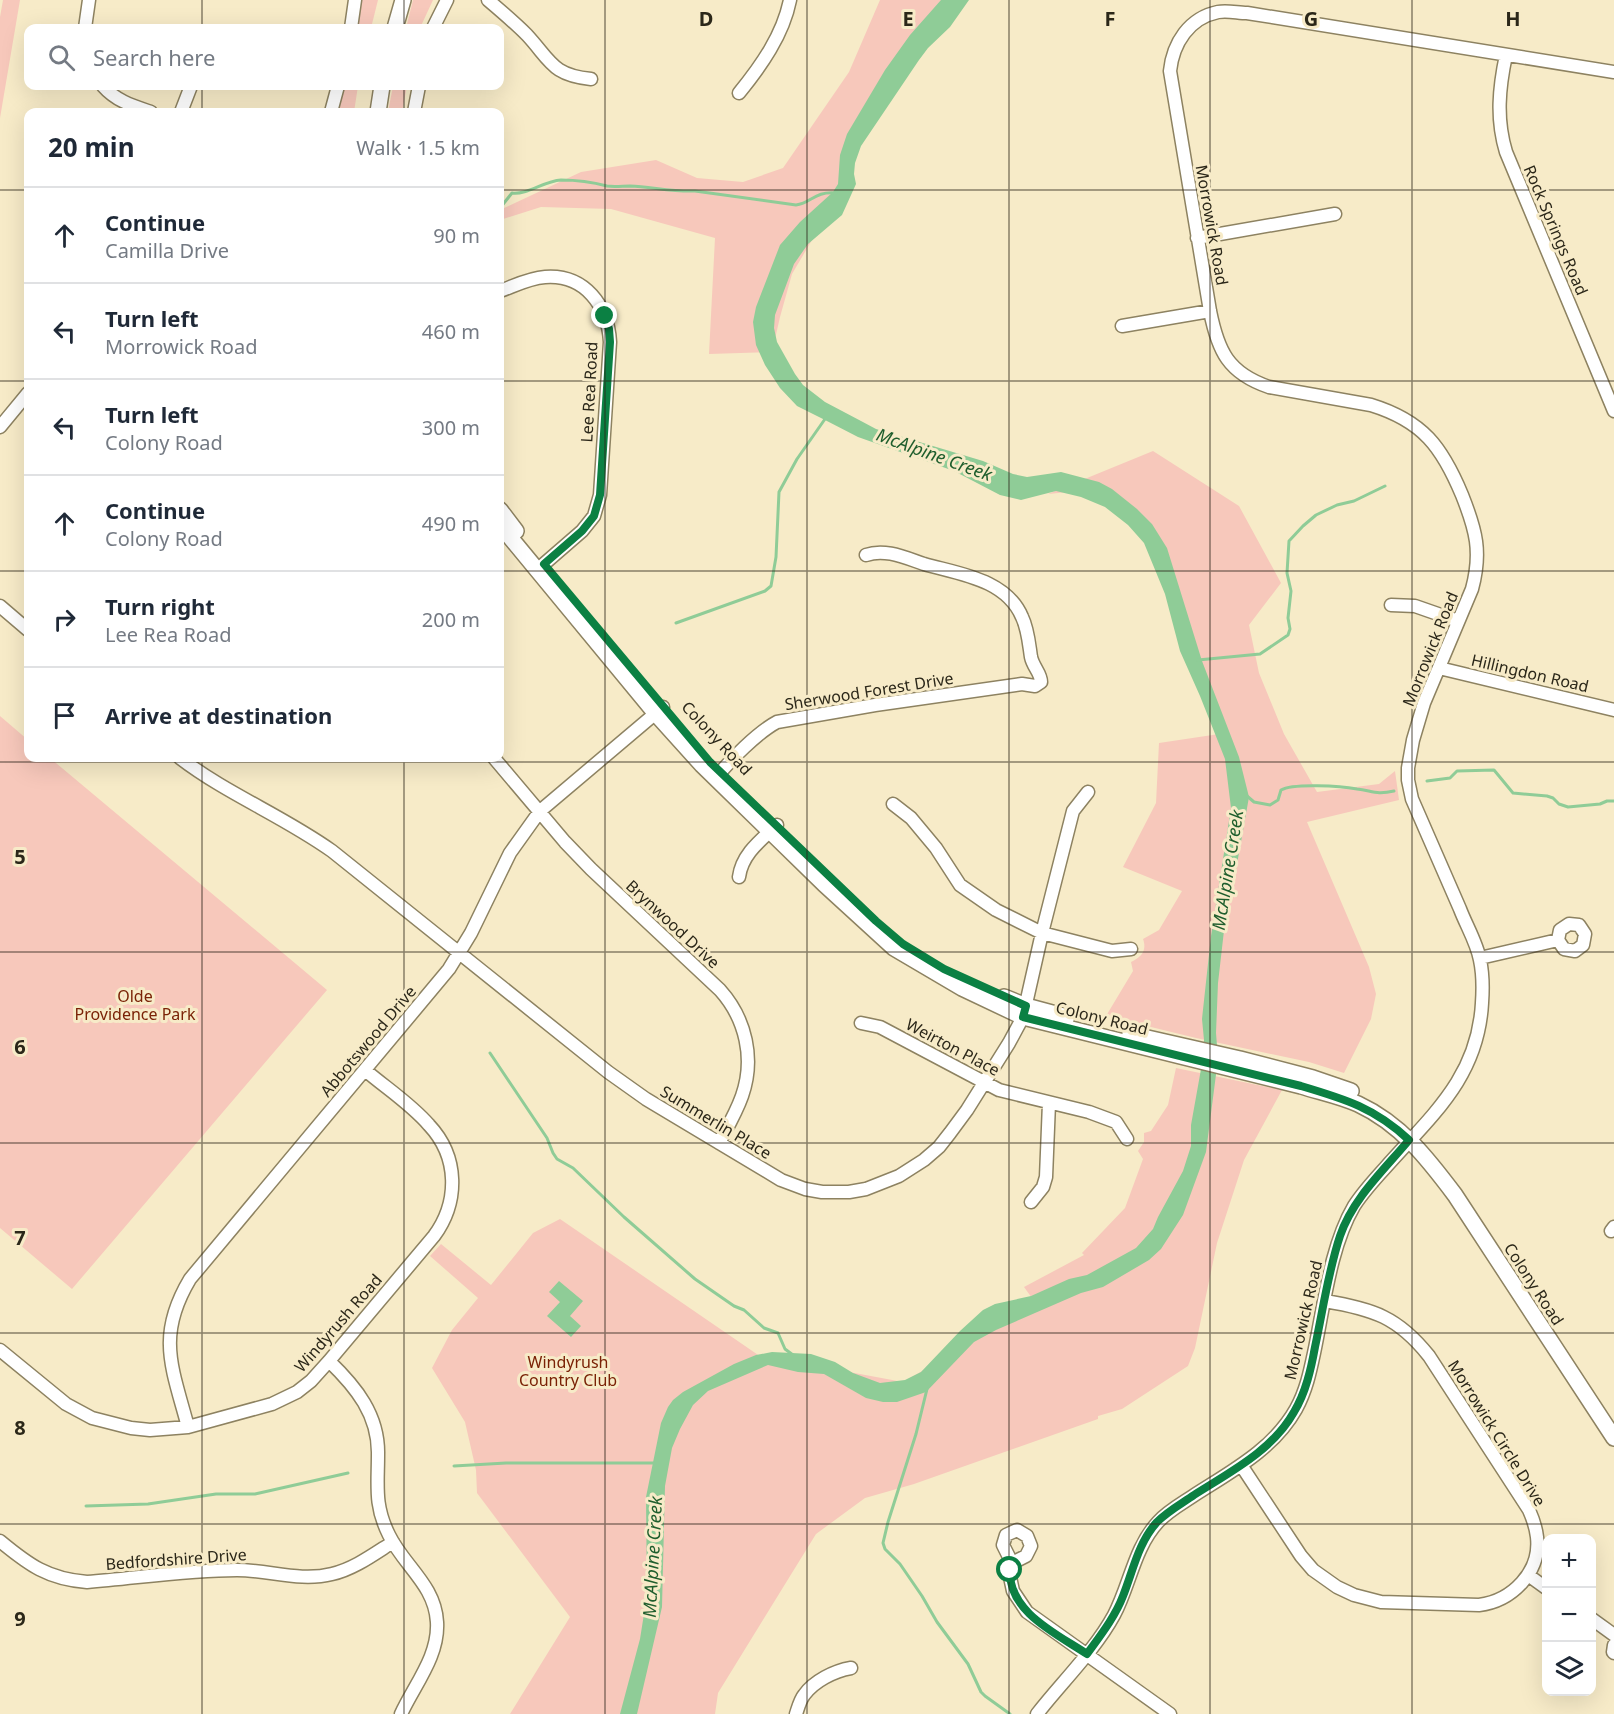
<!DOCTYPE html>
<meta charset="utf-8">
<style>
:root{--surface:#fff;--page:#f2f2f3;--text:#1f2937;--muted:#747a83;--line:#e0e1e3}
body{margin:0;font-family:"Noto Sans",sans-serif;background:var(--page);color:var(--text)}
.controls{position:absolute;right:18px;bottom:18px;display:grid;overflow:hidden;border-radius:12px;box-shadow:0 6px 24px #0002}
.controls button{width:54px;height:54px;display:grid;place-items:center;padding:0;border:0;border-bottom:2px solid var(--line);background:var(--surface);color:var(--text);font:30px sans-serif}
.stop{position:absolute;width:18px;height:18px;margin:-14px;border:4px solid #0b8043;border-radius:50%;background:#fff}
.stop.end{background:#0b8043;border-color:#fff;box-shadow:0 2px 6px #0008}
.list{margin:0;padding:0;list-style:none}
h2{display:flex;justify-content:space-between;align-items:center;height:78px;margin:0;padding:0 24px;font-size:26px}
h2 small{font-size:20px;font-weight:400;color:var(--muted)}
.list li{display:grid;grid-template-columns:39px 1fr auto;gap:18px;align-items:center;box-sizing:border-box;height:96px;padding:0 24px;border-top:2px solid var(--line)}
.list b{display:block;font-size:22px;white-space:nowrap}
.list p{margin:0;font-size:20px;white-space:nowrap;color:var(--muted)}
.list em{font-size:20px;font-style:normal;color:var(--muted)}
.icon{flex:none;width:33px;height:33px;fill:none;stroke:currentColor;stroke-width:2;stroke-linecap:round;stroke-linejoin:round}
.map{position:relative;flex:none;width:1614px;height:1714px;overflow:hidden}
.search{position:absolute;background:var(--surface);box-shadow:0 6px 24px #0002;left:24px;top:24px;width:480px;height:66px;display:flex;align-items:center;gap:15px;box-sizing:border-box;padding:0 21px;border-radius:12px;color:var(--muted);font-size:22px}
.panel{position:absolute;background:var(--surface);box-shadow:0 6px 24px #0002;left:24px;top:108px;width:480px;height:654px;border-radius:12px}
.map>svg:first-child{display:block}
</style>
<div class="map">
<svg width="1614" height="1714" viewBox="0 0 1614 1714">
<rect width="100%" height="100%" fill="#f7ebc8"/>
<path fill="#f7c8bb" d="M3 0H20L0 118V17Z
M357 0H378L371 28H356Z
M413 0H433L420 28H406Z
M880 0H950L866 123 835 201 792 274 780 317 772 352 709 354 715 238 611 209 541 207 500 220V210L581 172 656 160 697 178 743 182 783 168 849 72Z
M343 86H358L354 112H337Z
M393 86H407L402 112H388Z
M1153 451 1239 506 1281 583 1249 625 1259 673 1284 734 1317 792 1379 784 1395 771 1399 800 1307 822 1369 967 1376 994 1371 1019 1344 1073 1309 1062 1196 1038 1106 1016 1133 971 1131 962C1142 957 1147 950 1143 939L1159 930 1182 891 1123 867 1156 803 1159 743 1219 734 1152 533 1089 490 1048 494Z
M0 716 28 740V758H50L327 990 72 1289 0 1228Z
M1176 1068 1282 1090 1244 1160 1217 1243 1195 1348 1188 1366 1122 1409 1098 1416V1419L914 1484 865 1498 816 1534 718 1693 715 1714H510L570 1617 477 1493 476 1470 465 1422 432 1368 452 1330 478 1298 430 1256 441 1244 491 1285 533 1233 560 1219 767 1361H790L903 1382 1037 1305 1024 1287 1084 1255 1082 1253 1125 1208 1143 1159 1138 1151 1144 1142V1133L1151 1131 1168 1105Z"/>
<path fill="#8fcc97" d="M941 0H969L950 27 928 48 919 60 861 146 855 163 854 174 856 184 842 215 808 244 794 264 775 315 774 328 777 342 795 374 803 385 825 402 861 421 876 429 983 461 1013 474 1027 477 1061 472 1099 482 1112 489 1137 509 1152 524 1167 548 1202 661 1239 757 1249 797 1237 864 1226 913 1218 983 1216 1033 1218 1059 1206 1152 1183 1215 1161 1249 1149 1260 1103 1287 1081 1293 996 1330 974 1342 926 1392 897 1402H883L866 1398 824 1374 798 1372 768 1365 708 1391 693 1405 680 1429 672 1448 665 1486 662 1607 637 1714H620L640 1639 647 1595 646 1497 661 1423 668 1407 673 1400 683 1392 734 1364 756 1355 772 1352 811 1354 835 1362 853 1373 880 1383 905 1380 921 1372 960 1331 983 1310 995 1304 1031 1296 1069 1279 1087 1275 1136 1248 1153 1229 1158 1217 1183 1171 1191 1146V1125L1203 1058 1204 1040 1202 1019 1211 936 1231 808 1225 759 1200 696 1180 651 1165 594 1144 543 1128 525 1105 507 1081 497 1056 491 1021 500 1000 495 954 471 858 437 825 420 797 406 780 388 765 365 756 345 753 322 756 307 780 245 800 222 833 192 838 184 840 155 847 134 885 70 910 35Z
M559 1281 583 1301 570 1316 581 1326 571 1337 547 1316 560 1302 549 1292Z"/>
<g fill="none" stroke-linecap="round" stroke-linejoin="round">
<path stroke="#8fcc97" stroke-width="3" d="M500 208 512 193C527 195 544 181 561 180 576 180 592 182 607 186 614 187 623 186 630 186 652 187 673 192 695 191L796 205C812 203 814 191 836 193
M676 623 765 591 771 586 776 557 779 492 797 459 825 419
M1198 660 1260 654 1288 635 1290 629 1288 618 1291 591 1287 573 1289 541 1303 526 1316 515 1337 505 1354 501 1385 486
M1427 781 1450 778 1457 771 1494 770 1513 793 1547 796 1553 798 1559 804 1568 807 1600 804 1607 801H1614
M1247 796 1254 802 1270 805 1278 800 1281 790C1293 783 1341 786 1357 789 1373 791 1376 795 1394 791
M490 1053 547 1138 553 1153 557 1159 573 1168 624 1217 695 1279 734 1306 744 1310 764 1328 778 1333 785 1349 793 1355
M927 1389 916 1434 888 1522 883 1543 885 1549 900 1564 922 1596 937 1622 968 1664 981 1692 985 1696 1010 1714
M454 1466 506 1463H654
M86 1506 148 1504 216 1494H255L348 1473"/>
<g stroke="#8d8261" stroke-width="15">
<path id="minor" d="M488 0C501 11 515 23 527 35 551 61 552 75 591 79
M85 28 89 0
M351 28 355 0
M433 28 447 0
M1506 55C1499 88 1496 119 1506 152L1614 411
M103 86C116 101 133 106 151 112
M739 93C761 66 783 35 790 0
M181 112 191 86
M331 112 338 86
M414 112 419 86
M1197 238 1335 214
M500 291C514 286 529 278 545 277 585 274 608 306 610 342L600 495 594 516 582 531 537 570
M1122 326 1210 311
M0 427 28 393
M1391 605 1415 606 1458 621
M0 606 28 630
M1439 668 1614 710
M180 758C227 794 283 816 332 851L608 1072 646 1099 781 1180 805 1189 822 1192H849L866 1189 899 1176 924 1160 939 1147 950 1133 967 1110 1009 1043 1023 1017 1042 933 1073 811 1088 792
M494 758 565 842 591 869 720 990C746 1019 755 1059 742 1096 736 1113 727 1128 719 1143
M716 778C729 761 758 732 777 722L875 705 1022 684 1035 686 1041 682C1041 673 1033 667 1031 657 1029 644 1028 629 1022 617 1006 579 959 574 924 564 906 558 885 548 866 555
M893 804 911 818 936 848 960 885 996 910 1042 933 1112 951 1131 949
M739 877C742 854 761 840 777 825
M1480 958 1558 940 1564 949 1575 951 1583 945 1585 934 1579 925 1569 924 1560 930 1558 940
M861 1023 880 1027 999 1090 1089 1112 1116 1122 1127 1139
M1031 1202 1043 1187 1046 1177 1049 1103
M1611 1231 1614 1227
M0 1350 66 1404 92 1418 131 1428 150 1430 188 1427 272 1404 297 1392 311 1381 329 1361 434 1236C459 1202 459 1157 429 1125 411 1104 386 1088 365 1070
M329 1361C356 1387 379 1415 378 1455 378 1486 374 1505 389 1535 404 1566 435 1585 437 1622 439 1656 415 1684 401 1714
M188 1427C172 1367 156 1336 190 1279L449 969 471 933 510 853 540 811 663 707
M1241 1465 1301 1556 1313 1570 1337 1587 1354 1595 1381 1602 1479 1605C1512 1601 1541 1572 1537 1537 1536 1528 1533 1519 1529 1510L1429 1356C1398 1317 1373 1309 1325 1301
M0 1541C29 1565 48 1579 87 1582 137 1578 187 1570 237 1570 269 1570 300 1582 332 1574 354 1569 374 1554 393 1542
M1012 1563 1026 1556 1031 1546 1027 1536 1017 1530 1006 1535 1003 1545 1012 1563 1010 1577 1013 1591 1027 1612 1170 1714
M1528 1575 1546 1588
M1592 1619 1614 1635
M1614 1645 1613 1652 1614 1653
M796 1714C798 1708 800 1700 804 1695 814 1681 834 1671 851 1668
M1037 1714C1062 1682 1095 1650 1114 1615 1130 1585 1134 1548 1158 1522 1168 1511 1181 1504 1193 1496 1230 1472 1273 1450 1296 1409 1306 1391 1310 1372 1314 1353 1324 1306 1330 1247 1354 1206 1363 1192 1374 1180 1385 1168 1431 1116 1478 1078 1482 1003 1483 989 1483 974 1480 960 1477 943 1466 925 1460 909 1444 872 1428 836 1412 799L1408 780V768L1413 740 1424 703 1472 589C1482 552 1476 530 1462 495 1442 447 1423 421 1371 405L1269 387C1228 373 1218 351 1210 311L1170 71C1173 43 1189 18 1218 12 1227 10 1238 13 1247 13L1614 72"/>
</g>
<g stroke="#8d8261" stroke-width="18">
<path id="major" d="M395 28 403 0
M378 112 382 86
M500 510 516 531
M500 525 656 714 702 765 824 884 894 948 962 988 1023 1017 1301 1086C1320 1092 1340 1096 1358 1104 1401 1124 1428 1159 1455 1195L1614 1438
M1004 997 1026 1006 1067 1017
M1130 1034 1240 1059 1313 1078 1351 1091"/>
</g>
<use href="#minor" stroke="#fff" stroke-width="12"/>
<use href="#major" stroke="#fff" stroke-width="15"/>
</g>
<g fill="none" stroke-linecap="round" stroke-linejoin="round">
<path stroke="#0b8043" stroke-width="8" d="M605 316 609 329 610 342 600 495 594 516 582 531 544 564 710 762 876 921 903 944 944 969 1026 1006 1023 1017 1301 1086C1345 1099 1375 1108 1409 1140 1384 1170 1353 1198 1340 1236 1328 1272 1323 1310 1315 1347 1311 1369 1306 1392 1294 1412 1272 1451 1230 1472 1194 1495 1181 1504 1168 1511 1157 1522 1138 1543 1133 1571 1123 1596 1115 1617 1100 1636 1087 1654 1057 1634 1008 1612 1010 1570"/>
</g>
<path fill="none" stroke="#2b2719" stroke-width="1.5" stroke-opacity="0.55" d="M202 0V28M404 0V28M605 0V1714M807 0V1714M1009 0V1714M1210 0V1714M1412 0V1714M202 86V112M404 86V112M0 190H28M500 190H1614M0 381H28M500 381H1614M0 571H28M500 571H1614M202 758V1714M404 758V1714M0 762H1614M0 952H1614M0 1143H1614M0 1333H1614M0 1524H1614"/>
<g text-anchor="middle" stroke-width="6" stroke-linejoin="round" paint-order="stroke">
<g font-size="16" fill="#2b2719" stroke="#f7ebc8">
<text transform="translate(1212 225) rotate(80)" y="6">Morrowick Road</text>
<text transform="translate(1556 230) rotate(67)" y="6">Rock Springs Road</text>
<text transform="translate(589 392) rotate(-87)" y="6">Lee Rea Road</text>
<text transform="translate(1430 649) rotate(-68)" y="6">Morrowick Road</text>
<text transform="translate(1530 673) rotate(13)" y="6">Hillingdon Road</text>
<text transform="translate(869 691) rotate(-9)" y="6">Sherwood Forest Drive</text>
<text transform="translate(717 738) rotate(47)" y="6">Colony Road</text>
<text transform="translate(673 924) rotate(43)" y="6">Brynwood Drive</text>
<text transform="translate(1102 1018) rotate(14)" y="6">Colony Road</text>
<text transform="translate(368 1041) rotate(-50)" y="6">Abbotswood Drive</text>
<text transform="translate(953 1047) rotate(28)" y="6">Weirton Place</text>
<text transform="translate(716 1122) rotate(31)" y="6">Summerlin Place</text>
<text transform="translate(1534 1284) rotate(57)" y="6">Colony Road</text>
<text transform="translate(1303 1320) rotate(-77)" y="6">Morrowick Road</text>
<text transform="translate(338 1323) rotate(-49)" y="6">Windyrush Road</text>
<text transform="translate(1497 1433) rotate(58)" y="6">Morrowick Circle Drive</text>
<text transform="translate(176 1559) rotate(-4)" y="6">Bedfordshire Drive</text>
</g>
<g font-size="16" fill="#7a2206" stroke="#f7ebc8">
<text x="135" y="1002">Olde<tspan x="135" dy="18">Providence Park</tspan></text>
<text x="568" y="1368">Windyrush<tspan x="568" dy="18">Country Club</tspan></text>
</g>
<g font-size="18" font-style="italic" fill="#1f5e2d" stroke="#f7ebc8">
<text transform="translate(934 455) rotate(20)" y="6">McAlpine Creek</text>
<text transform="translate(1228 870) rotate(-81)" y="6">McAlpine Creek</text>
<text transform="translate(653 1557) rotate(-87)" y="6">McAlpine Creek</text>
</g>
</g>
<g font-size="20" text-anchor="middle" font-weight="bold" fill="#2b2719" stroke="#f7ebc8" stroke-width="6" stroke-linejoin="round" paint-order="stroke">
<text x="706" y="26">D</text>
<text x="908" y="26">E</text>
<text x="1110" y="26">F</text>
<text x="1311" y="26">G</text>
<text x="1513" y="26">H</text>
<text x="20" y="864">5</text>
<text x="20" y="1054">6</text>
<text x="20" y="1245">7</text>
<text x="20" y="1435">8</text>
<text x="20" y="1626">9</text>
</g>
</svg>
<div class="controls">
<button>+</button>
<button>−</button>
<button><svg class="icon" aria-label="layers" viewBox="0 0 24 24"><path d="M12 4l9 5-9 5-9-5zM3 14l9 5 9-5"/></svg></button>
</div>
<div class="stop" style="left:1010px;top:1570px"></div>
<div class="stop end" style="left:605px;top:316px"></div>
<div class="search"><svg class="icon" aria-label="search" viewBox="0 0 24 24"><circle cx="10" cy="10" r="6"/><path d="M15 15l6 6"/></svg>Search here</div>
<section class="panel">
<h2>20 min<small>Walk · 1.5 km</small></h2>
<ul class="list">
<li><svg class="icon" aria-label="ahead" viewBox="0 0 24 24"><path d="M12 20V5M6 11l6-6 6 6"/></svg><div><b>Continue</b><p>Camilla Drive</p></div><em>90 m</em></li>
<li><svg class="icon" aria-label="left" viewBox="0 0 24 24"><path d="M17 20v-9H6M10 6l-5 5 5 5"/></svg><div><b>Turn left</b><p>Morrowick Road</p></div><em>460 m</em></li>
<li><svg class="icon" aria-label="left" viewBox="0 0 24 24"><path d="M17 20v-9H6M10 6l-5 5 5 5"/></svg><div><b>Turn left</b><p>Colony Road</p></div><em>300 m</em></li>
<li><svg class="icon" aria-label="ahead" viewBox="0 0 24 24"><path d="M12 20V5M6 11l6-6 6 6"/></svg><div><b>Continue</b><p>Colony Road</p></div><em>490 m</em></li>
<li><svg class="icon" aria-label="right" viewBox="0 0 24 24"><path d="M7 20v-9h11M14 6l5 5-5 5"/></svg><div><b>Turn right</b><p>Lee Rea Road</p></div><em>200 m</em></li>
<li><svg class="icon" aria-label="arrive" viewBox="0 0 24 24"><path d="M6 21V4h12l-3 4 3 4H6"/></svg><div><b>Arrive at destination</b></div></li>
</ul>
</section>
</div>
